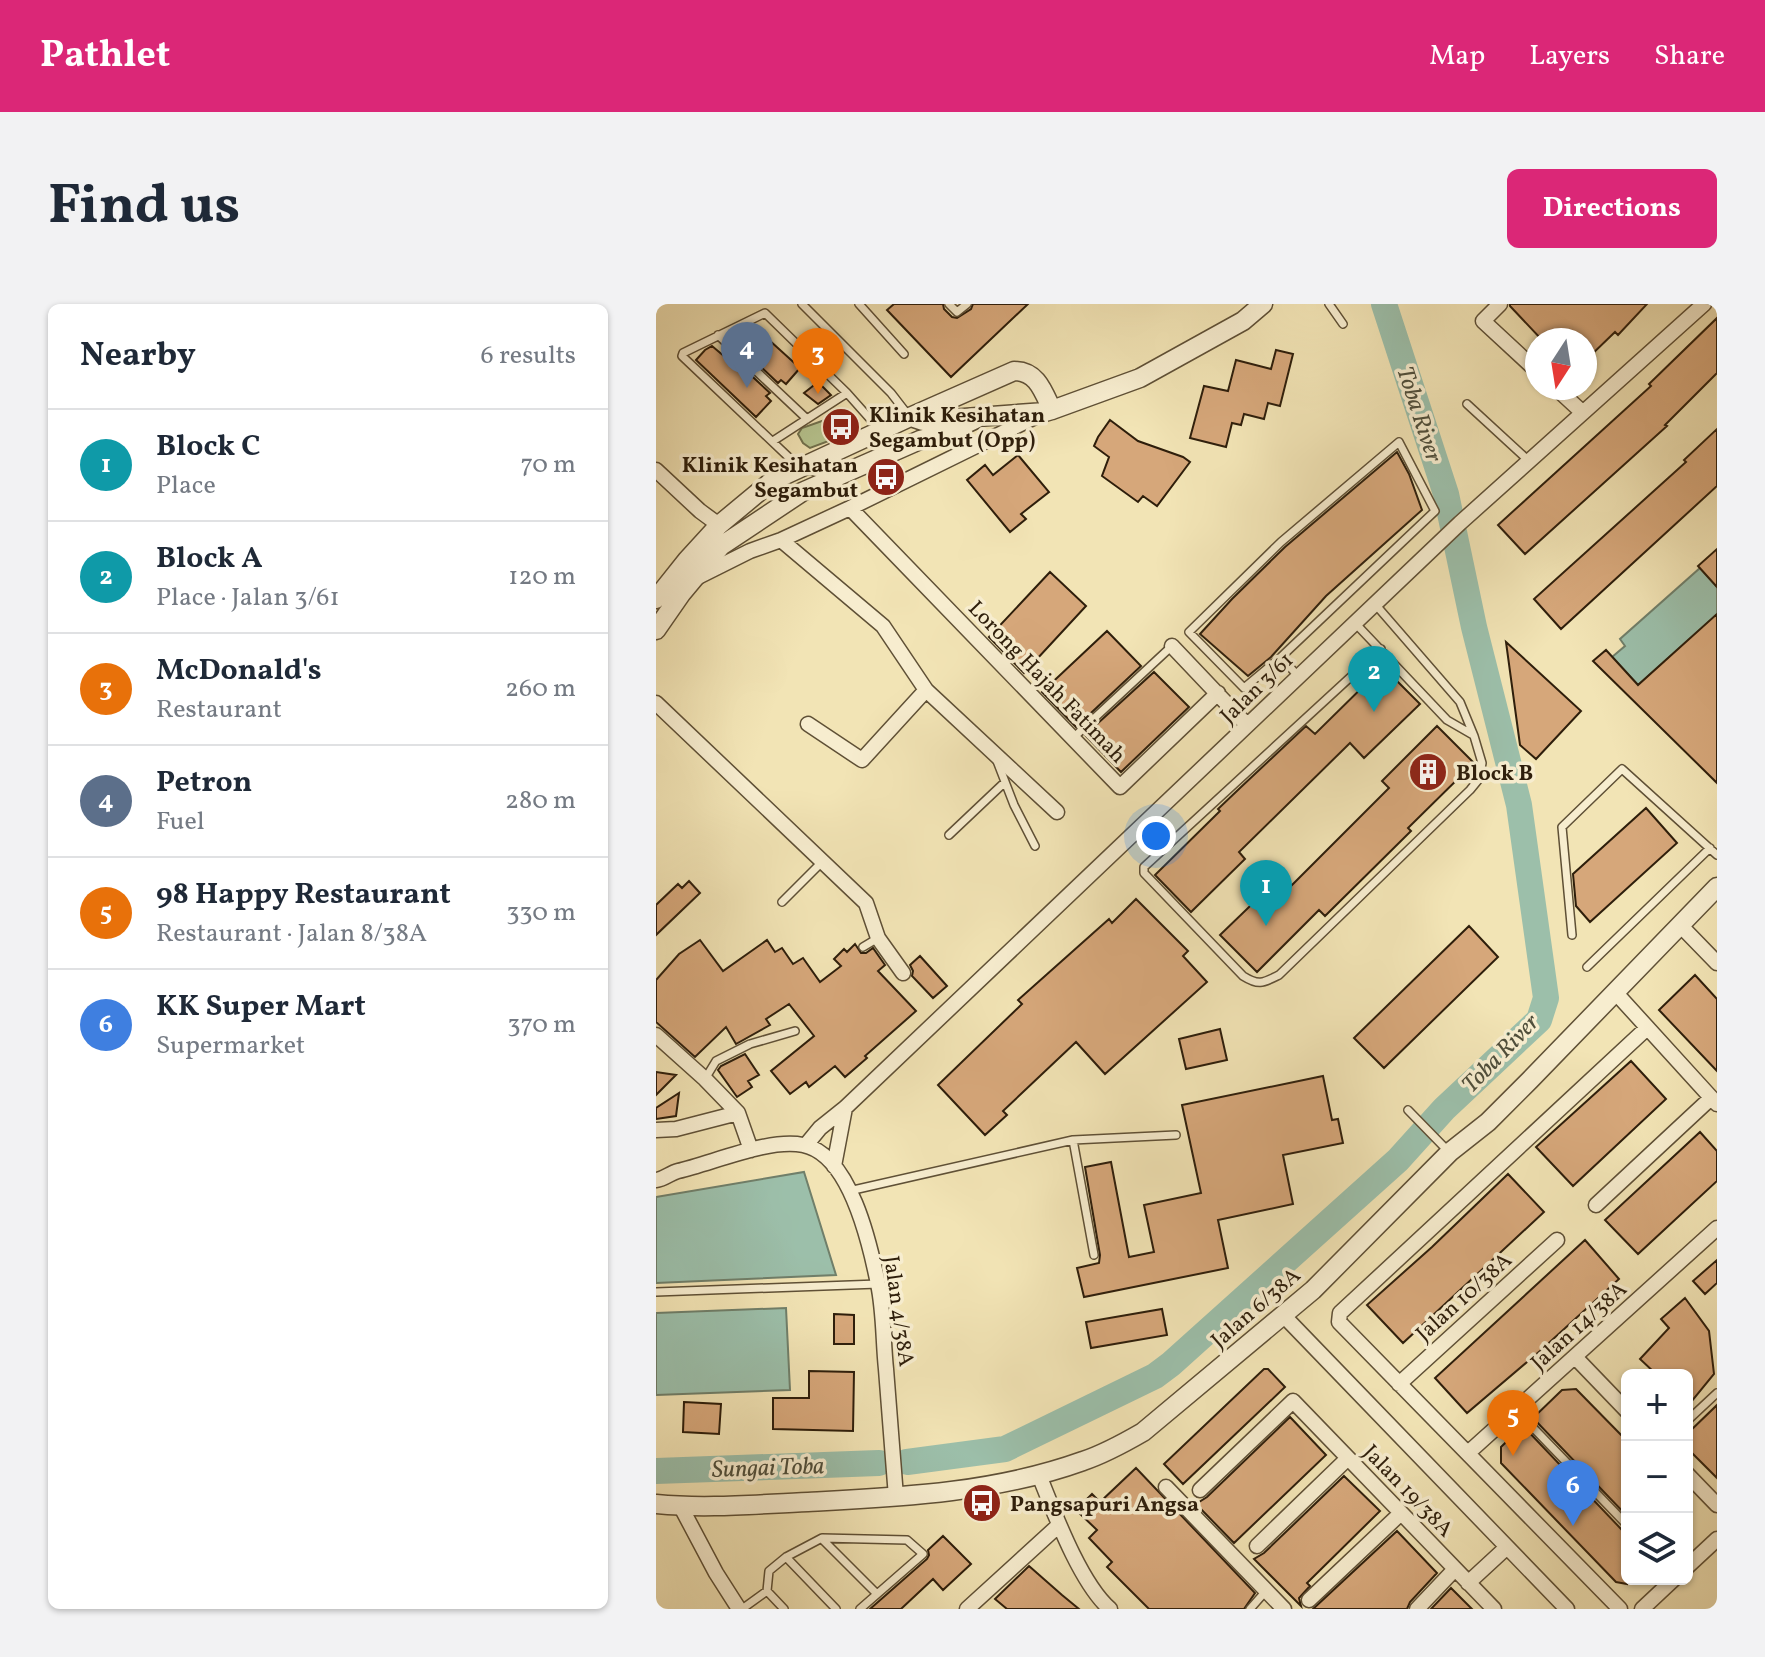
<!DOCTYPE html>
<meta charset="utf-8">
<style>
:root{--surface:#fff;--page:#f2f2f3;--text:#1f2937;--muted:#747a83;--line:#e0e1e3;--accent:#db2777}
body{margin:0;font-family:Vollkorn,serif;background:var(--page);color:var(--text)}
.controls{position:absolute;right:24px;bottom:24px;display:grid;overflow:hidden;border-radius:12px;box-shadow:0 2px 6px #0004}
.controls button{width:72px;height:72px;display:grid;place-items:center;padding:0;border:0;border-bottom:2px solid var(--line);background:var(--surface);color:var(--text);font:40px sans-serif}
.compass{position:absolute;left:869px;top:24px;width:72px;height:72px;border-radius:50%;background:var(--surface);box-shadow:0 2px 6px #0004;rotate:192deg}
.you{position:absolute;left:500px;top:532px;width:28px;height:28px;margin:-20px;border:6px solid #fff;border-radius:50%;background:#1a73e8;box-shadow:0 0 0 12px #1a73e833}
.badge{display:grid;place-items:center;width:52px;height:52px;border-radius:50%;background:var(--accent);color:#fff;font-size:26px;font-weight:700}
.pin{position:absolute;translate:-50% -66px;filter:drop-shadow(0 2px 4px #0008)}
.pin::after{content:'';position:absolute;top:42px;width:28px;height:24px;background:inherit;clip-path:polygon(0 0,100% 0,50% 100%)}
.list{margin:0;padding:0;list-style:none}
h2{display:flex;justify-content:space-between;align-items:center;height:104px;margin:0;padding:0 32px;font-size:34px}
h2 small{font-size:26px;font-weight:400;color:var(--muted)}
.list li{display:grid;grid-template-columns:52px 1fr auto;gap:24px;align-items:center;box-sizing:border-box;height:112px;padding:0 32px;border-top:2px solid var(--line)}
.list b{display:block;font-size:30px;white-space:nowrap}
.list p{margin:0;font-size:26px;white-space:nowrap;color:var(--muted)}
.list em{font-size:26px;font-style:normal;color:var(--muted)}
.icon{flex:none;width:44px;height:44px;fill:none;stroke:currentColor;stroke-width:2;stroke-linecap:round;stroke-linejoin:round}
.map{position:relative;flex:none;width:1061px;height:1305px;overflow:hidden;border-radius:12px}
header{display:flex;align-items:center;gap:48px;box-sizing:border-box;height:112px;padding:0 40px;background:var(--accent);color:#fff}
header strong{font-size:38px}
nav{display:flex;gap:44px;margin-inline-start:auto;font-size:28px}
.intro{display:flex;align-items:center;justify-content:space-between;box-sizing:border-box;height:192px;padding:0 48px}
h1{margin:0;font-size:56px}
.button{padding:20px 36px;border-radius:12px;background:var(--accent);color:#fff;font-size:28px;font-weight:700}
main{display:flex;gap:48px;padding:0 48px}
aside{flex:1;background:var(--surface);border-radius:12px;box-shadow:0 2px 6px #0004}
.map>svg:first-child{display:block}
</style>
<header>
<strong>Pathlet</strong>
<nav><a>Map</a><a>Layers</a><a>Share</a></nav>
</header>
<div class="intro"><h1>Find us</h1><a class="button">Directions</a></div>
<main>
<aside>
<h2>Nearby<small>6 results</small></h2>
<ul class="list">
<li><span class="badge" style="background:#0f9aa8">1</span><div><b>Block C</b><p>Place</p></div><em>70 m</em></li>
<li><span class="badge" style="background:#0f9aa8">2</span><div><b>Block A</b><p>Place · Jalan 3/61</p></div><em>120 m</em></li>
<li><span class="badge" style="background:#e8710a">3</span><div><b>McDonald's</b><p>Restaurant</p></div><em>260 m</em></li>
<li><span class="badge" style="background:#5c6f8a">4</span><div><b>Petron</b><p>Fuel</p></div><em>280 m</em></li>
<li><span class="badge" style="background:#e8710a">5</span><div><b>98 Happy Restaurant</b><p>Restaurant · Jalan 8/38A</p></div><em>330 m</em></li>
<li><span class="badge" style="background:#3f7fe0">6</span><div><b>KK Super Mart</b><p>Supermarket</p></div><em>370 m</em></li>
</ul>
</aside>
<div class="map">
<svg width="1061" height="1305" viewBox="0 0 1061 1305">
<rect width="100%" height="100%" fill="#f2e4b5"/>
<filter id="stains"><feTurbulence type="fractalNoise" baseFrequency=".0025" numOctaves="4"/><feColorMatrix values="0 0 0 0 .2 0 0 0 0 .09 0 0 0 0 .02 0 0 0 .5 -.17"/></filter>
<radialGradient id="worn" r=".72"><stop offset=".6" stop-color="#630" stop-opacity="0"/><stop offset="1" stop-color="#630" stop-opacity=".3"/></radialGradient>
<path fill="#b7c590" stroke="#72724e" stroke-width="2" d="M183 111 194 122V129L154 144 147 139 142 130 146 124Z"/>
<path fill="#9cbfaa" stroke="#707f6a" stroke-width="2" d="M1044 264 1061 283V310L982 381 956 353 969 342 964 335Z
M148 868 180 971 0 979V893Z
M130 1004 134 1086 0 1091V1009Z"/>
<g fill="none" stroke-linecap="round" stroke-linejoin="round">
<path stroke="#9cbfaa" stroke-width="26" d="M251 1158 349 1145 499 1072 515 1060 742 856 788 805 883 716 890 694 863 501 818 323 790 190 728 0
M0 1167 223 1159"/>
</g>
<path fill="#d6a77a" stroke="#2e1e0b" stroke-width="2" d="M238 0H287L288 5 296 13 301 14 315 5 317 0H372L295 73 231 6Z
M854 0H991L962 31 959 28 929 57V36H886L854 2Z
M1061 14V69L1009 121 1011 122 869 250 842 221 995 82 993 80Z
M95 25 100 30 103 27 144 64 130 80 125 76 122 79 81 40Z
M56 42 69 53 72 50 114 89 110 92 115 97 100 113 40 56 49 46Z
M620 46 637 50 624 102 612 99 608 115 588 110 585 121 576 119 570 143 534 134 548 82 572 87 580 56 615 65Z
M162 78 175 91 162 100 148 89Z
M454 116 482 137 527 153 534 158 501 202 487 192 482 198 446 172 453 153 438 142 442 133Z
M1061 125V182L905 325 878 295 1030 158 1028 156Z
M741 148 753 170 766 206 670 292 615 353 592 372 544 330 576 295 629 243Z
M362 151 393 188 365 210 370 215 354 228 311 176 329 161 337 171Z
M1061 245V283L1042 262Z
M394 268 430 302 368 369 333 333Z
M1061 310V479L937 357 950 346 982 381Z
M451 327 485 362 420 423 386 388Z
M850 338 925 407 880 455 864 441Z
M727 363 764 400 708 454 694 439 583 548 589 555 535 608 499 571 564 507 562 505 584 484 650 422 659 430Z
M498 368 533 403 465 468 429 431Z
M781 422 818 459 752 524 755 527 669 612 663 606 601 668 564 631 620 577 630 587 733 484 726 477Z
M990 504 1021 539 934 618 920 602 917 570Z
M33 577 44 589 0 631V601L22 580 26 584Z
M480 595 532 647 527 652 551 678 449 770 420 738 347 807 351 811 329 831 282 781 366 700 362 696 453 615 456 619Z
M813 622 842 653 728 764 698 734Z
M44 636 67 667 111 636 119 648 126 644 137 660 147 654 164 678 185 662 178 655 188 645 191 648 199 640 205 649H210L217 644 229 661 222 667 260 707 209 752 211 754 189 773 179 762 153 783 150 778 134 790 115 767 158 732 133 700 110 715 114 721 80 740 70 723 39 753 0 718V676L23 650Z
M264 652 291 682 277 694 256 672 257 667 254 661Z
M1039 671 1061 695V767L1003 706Z
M564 725 571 756 530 765 523 735Z
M89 750 103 771 92 777 96 783 81 793 62 766 65 762Z
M975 757 1010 795 917 882 880 843Z
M0 768 20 771 0 791Z
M667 772 676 816 682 815 687 839 627 851 637 900 562 916 572 964 428 993 421 964 443 959 444 951 429 863 455 858 473 953 498 948 488 901 545 889 526 801Z
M23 789 20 812 0 815V804Z
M1044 828 1061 847V877L982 950 949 916Z
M852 870 888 908 747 1039 711 1001 776 943Z
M929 936 963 975 884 1047 811 1109 779 1074Z
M1061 956V979L1049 990 1037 977Z
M1029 994 1053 1027 1058 1070 1031 1103V1071H1001L984 1055 1013 1024 1005 1015Z
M506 1005 511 1031 435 1044 430 1018Z
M178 1010 198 1011V1040H178Z
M608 1065H612L629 1083 527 1180 508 1160Z
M153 1067 198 1068 197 1127 117 1125V1094H153Z
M920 1085 971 1137V1212L877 1114 906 1086Z
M28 1098 65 1100 63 1130 27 1128Z
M1061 1101V1174L1031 1144V1130Z
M634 1113 670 1151 578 1239 540 1200 551 1193Z
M867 1122 966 1226 971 1227V1280L960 1278 845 1159V1143Z
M480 1164 599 1289 588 1305H493L451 1263 456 1258 433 1234 441 1226 420 1206 436 1190 444 1198Z
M688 1172 724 1207 651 1279 654 1282 643 1294 645 1302 598 1255 608 1249Z
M741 1227 781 1269 754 1298 751 1305H657Z
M287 1232 315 1260 287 1286 277 1275 245 1305H214L271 1255 273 1251 272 1246Z
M373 1262 406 1291 423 1305H351L339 1295Z
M795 1284 816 1305H775Z"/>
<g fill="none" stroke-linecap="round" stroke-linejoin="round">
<g stroke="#5f5036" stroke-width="10">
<path id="service" d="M146 0 235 89 252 111
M203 0 248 50
M293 0 301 8 311 0
M673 0 687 20
M62 31 151 115
M811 100 873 157
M117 137 191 89
M743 138 779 207 625 353 588 384 533 328 625 238Z
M179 166 164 169 144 164 26 52 27 49 109 9 191 89 223 125
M719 300 804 398 818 432 826 459 823 475 814 486 623 671C607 679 603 682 587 672L488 569V563L725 345
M699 319 791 416 817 431
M625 353 642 372
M417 434 516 342
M341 457 358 501 379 542
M293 531 349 478
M126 598 166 558
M916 631 906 523 966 465 1061 551
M207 643 222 634
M931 663 1054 544
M49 775 60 757 94 740 139 727
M752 806 792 847
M417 836 438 951
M193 887 417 836 520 831
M0 988 222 980
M861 1107 971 1221
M1031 1117 1061 1089
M166 1235 221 1290
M130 1253 180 1305
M111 1287 113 1267 130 1253 166 1234 251 1236 267 1250 204 1305
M86 1305 111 1287 128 1305
M594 1305 609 1288"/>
</g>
<g stroke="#5f5036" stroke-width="17">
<path id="minor" d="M844 0 827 17 881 67
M900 84 926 108
M0 166 44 207 63 221
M194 204 464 483 562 389
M125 236 227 322 270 386 401 508
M40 274 94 247 125 236 194 204 383 111
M516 342 591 421
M0 399 210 599 222 634 247 669
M152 420 206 456 270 386
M1025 622 1061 659
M959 688 1061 800
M0 731 49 775 82 809 95 846
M0 826 20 825 82 809
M150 841 164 824 189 804 804 219 1048 0
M178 862 189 804
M0 876C9 875 14 869 22 867 57 859 113 834 147 841 194 850 214 940 222 980 228 1008 227 1037 230 1065 233 1108 237 1150 240 1193
M940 901 1055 794
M628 1012 911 1305
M920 1054 971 1107
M743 1080 901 936
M812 1149 1061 924
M1031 1170 1061 1201
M383 1171C398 1208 424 1279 454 1305
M510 1183 628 1305
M544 1186 637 1097 838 1305
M25 1203 60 1269 83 1305
M601 1242 692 1154
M1031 1263 1061 1235
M812 1279 851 1243
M653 1296 745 1209
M311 1305 403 1221
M761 1305 799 1265
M964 1305 683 1018 684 1009 991 724
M986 1305 1018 1275"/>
</g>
<g stroke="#5f5036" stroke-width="21">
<path id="tertiary" d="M258 114 267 117 389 108 396 106 484 74 587 17 607 0
M0 295 31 256 63 221 116 177 254 113 358 67C381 67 387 87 396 106
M0 326 25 290 65 242 146 188 264 136 291 129 326 112
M0 1200C51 1205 101 1200 152 1198 245 1193 338 1189 427 1157 448 1150 468 1139 487 1128L657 986 794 848 832 818 874 776 1061 583"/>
</g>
<use href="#service" stroke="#f7edcf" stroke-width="7"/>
<use href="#minor" stroke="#f7edcf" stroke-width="14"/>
<use href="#tertiary" stroke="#f7edcf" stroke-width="18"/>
</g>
<defs>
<g id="bus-disc" transform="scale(2)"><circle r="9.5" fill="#8f2418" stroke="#f7edcf"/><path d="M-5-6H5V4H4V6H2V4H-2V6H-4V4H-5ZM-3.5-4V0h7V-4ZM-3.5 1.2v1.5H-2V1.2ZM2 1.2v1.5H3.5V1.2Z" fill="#fff"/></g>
<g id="building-disc" transform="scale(2)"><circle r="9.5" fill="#8f2418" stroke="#f7edcf"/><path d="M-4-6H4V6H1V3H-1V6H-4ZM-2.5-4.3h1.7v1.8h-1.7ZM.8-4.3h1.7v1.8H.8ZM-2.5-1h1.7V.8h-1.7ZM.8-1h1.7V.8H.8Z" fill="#fff"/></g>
</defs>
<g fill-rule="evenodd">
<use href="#bus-disc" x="185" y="123"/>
<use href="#bus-disc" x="230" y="173"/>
<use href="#building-disc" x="772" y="468"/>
<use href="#bus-disc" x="326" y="1199"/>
</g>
<g text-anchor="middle" stroke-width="7" stroke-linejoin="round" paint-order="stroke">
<g font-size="22" font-weight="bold" fill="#2e1e0b" stroke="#f7edcf" text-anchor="start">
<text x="213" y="118">Klinik Kesihatan<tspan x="213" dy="25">Segambut (Opp)</tspan></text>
<text x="202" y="168" text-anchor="end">Klinik Kesihatan<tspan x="202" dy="25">Segambut</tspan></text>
<text x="800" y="476">Block B</text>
<text x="354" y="1207">Pangsapuri Angsa</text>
</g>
<g font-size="22" fill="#2e1e0b" stroke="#f7edcf">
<text transform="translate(392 377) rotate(46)" y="8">Lorong Hajah Fatimah</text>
<text transform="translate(600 383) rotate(-44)" y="8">Jalan 3/61</text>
<text transform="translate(807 992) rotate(-42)" y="8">Jalan 10/38A</text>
<text transform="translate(599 1003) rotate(-41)" y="8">Jalan 6/38A</text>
<text transform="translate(244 1007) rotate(82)" y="8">Jalan 4/38A</text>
<text transform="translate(922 1021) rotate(-42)" y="8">Jalan 14/38A</text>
<text transform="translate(753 1186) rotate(46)" y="8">Jalan 19/38A</text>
</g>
<g font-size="24" font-style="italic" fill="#4f4e3b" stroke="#f7edcf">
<text transform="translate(764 110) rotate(72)" y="8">Toba River</text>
<text transform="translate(844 749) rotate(-46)" y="8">Toba River</text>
<text transform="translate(112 1163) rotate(-2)" y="8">Sungai Toba</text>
</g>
</g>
<rect width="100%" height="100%" filter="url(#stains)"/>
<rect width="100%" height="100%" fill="url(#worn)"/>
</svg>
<div class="controls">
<button>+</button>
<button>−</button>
<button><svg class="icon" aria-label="layers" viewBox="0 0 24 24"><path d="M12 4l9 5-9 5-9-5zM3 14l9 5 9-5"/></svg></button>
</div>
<svg class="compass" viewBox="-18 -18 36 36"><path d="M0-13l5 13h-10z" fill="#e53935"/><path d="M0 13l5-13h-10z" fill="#747a83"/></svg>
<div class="you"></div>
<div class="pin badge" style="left:610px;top:622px;background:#0f9aa8">1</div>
<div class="pin badge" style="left:718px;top:408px;background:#0f9aa8">2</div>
<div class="pin badge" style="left:162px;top:90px;background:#e8710a">3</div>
<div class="pin badge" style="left:91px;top:84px;background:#5c6f8a">4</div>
<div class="pin badge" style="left:857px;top:1152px;background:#e8710a">5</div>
<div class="pin badge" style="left:917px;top:1222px;background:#3f7fe0">6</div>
</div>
</main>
